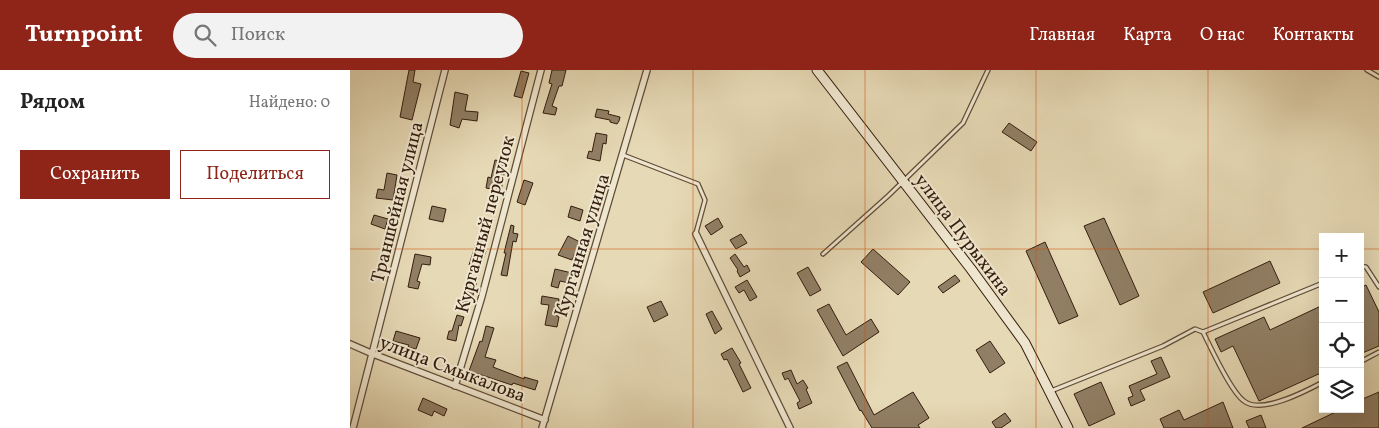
<!DOCTYPE html>
<html lang="ru">
<meta charset="utf-8">
<style>
:root{--surface:#fff;--page:#f2f2f2;--text:#222;--muted:#767676;--line:#e0e0e0;--accent:#8f2418}
body{margin:0;font-family:Vollkorn,serif;background:var(--page);color:var(--text)}
.controls{position:absolute;right:15px;bottom:15px;display:grid;overflow:hidden;border-radius:0px;box-shadow:0 5px 20px #0002}
.controls button{width:45px;height:45px;display:grid;place-items:center;padding:0;border:0;border-bottom:1px solid var(--line);background:var(--surface);color:var(--text);font:25px sans-serif}
.list{margin:0;padding:0;list-style:none}
h2{display:flex;justify-content:space-between;align-items:center;height:65px;margin:0;padding:0 20px;font-size:21px}
h2 small{font-size:16px;font-weight:400;color:var(--muted)}
.actions{display:flex;gap:10px;padding:15px 20px}
.actions a{flex:1;padding:11px 0;border:1px solid var(--accent);border-radius:0px;text-align:center;font-size:18px;color:var(--accent)}
.actions .main{background:var(--accent);color:#fff}
.icon{flex:none;width:28px;height:28px;fill:none;stroke:currentColor;stroke-width:2;stroke-linecap:round;stroke-linejoin:round}
.map{position:relative;flex:none;width:1029px;height:358px;overflow:hidden}
header{display:flex;align-items:center;gap:30px;box-sizing:border-box;height:70px;padding:0 25px;background:var(--accent);color:#fff}
header strong{font-size:24px}
nav{display:flex;gap:28px;margin-inline-start:auto;font-size:18px}
.search{width:350px;height:45px;background:var(--page);display:flex;align-items:center;gap:12px;box-sizing:border-box;padding:0 18px;border-radius:28px;color:var(--muted);font-size:19px}
main{display:flex}
aside{flex:1;background:var(--surface)}
.map>svg:first-child{display:block}
</style>
<header>
<strong>Turnpoint</strong>
<div class="search"><svg class="icon" aria-label="search" viewBox="0 0 24 24"><circle cx="10" cy="10" r="6"/><path d="M15 15l6 6"/></svg>Поиск</div>
<nav><a>Главная</a><a>Карта</a><a>О нас</a><a>Контакты</a></nav>
</header>
<main>
<aside>
<h2>Рядом<small>Найдено: 0</small></h2>
<ul class="list">
</ul>
<div class="actions"><a class="main">Сохранить</a><a>Поделиться</a></div>
</aside>
<div class="map">
<svg width="1029" height="358" viewBox="0 0 1029 358">
<rect width="100%" height="100%" fill="#e6d9b5"/>
<filter id="stains"><feTurbulence type="fractalNoise" baseFrequency=".004" numOctaves="4"/><feColorMatrix values="0 0 0 0 .2 0 0 0 0 .09 0 0 0 0 .02 0 0 0 .5 -.17"/></filter>
<radialGradient id="worn" r=".72"><stop offset=".6" stop-color="#630" stop-opacity="0"/><stop offset="1" stop-color="#630" stop-opacity=".3"/></radialGradient>
<path fill="#917f65" stroke="#341e0f" d="M59 0H65L63 12 71 14 62 50 50 47Z
M202 0H216L212 16H209L202 36 207 38 205 45 193 43 202 14 199 13Z
M171 1 179 3 172 28 164 26Z
M105 22 118 25 115 41 128 42 127 51 112 49 109 58 100 55Z
M247 39 259 41 258 44 270 47 269 51 267 54 260 52V50L245 47Z
M659 53 687 72 681 81 652 62Z
M246 63 257 65 256 74 253 73 250 91 237 88 239 81 242 82Z
M145 90 156 92 151 121 136 118 138 107 141 108Z
M37 103 47 105 43 130 26 128 28 119 34 120Z
M174 110 183 113 175 135 167 132Z
M82 136 96 139 93 152 79 149Z
M221 136 233 140 230 151 218 147Z
M24 145 38 149 35 159 21 154Z
M368 148 373 157 361 165 355 156Z
M754 148 789 226 770 235 734 156Z
M161 155 164 156 163 163 168 164 166 172 163 171 157 206 151 205 156 183H154Z
M130 161 139 164 134 181H136L130 198 119 195Z
M391 164 397 173 386 179 380 170Z
M218 166 230 172 222 190 208 185Z
M695 172 728 246 709 254 676 181Z
M523 179 560 212 548 225 511 192Z
M65 184 81 187 80 195 72 194 67 211 70 212 68 219 58 217Z
M385 184 394 197 397 195 400 201 390 207 387 201 388 200 380 188Z
M920 191 930 213 863 243 853 222Z
M458 197 471 220 460 226 447 203Z
M205 199 222 203 219 213 210 211 208 218 201 216Z
M605 205 610 211 593 223 588 217Z
M118 206 128 208 120 235 110 231 114 223Z
M397 210 407 227 400 231 394 220 389 223 385 217Z
M1016 215 1029 242V276L1010 284V218Z
M192 226 209 229 207 246 209 247 207 257 195 255 199 235 191 234Z
M311 231 318 245 304 252 297 237Z
M479 234 496 265 521 249 529 262 493 286 467 240Z
M973 235V302L909 331 883 276 871 282 865 269 914 247 920 260Z
M362 241 372 259 365 264 356 244Z
M107 245 114 247 111 256 109 255 106 271 97 269 99 261H102Z
M136 256 144 258 135 287 146 290 143 297 174 309V307L188 311 185 320 163 313 162 315 119 301 130 271 132 272Z
M46 261 70 268 66 279 58 277 59 275 43 271Z
M640 271 655 293 640 303 626 280Z
M382 278 391 293 389 294 401 318 393 322 377 289 374 290 371 284Z
M811 287 820 307 790 320 795 330 781 336 778 328 783 326 779 316 807 304 801 291Z
M497 292 524 345 563 322 579 348 568 355 570 358H522L511 340 510 341 487 297Z
M441 300 447 314 453 310 458 318 456 319 462 333 449 339 447 333 450 331 438 308 435 310 432 303Z
M751 312 765 344 739 356 724 324Z
M1029 322V358H952L992 339H1010V330Z
M73 328 97 339 94 346 84 341 82 346 68 340Z
M873 332 883 358H814L810 349 829 340 834 350Z
M655 343 661 351 651 358H646L642 352Z
M911 345 916 358H899L896 351Z"/>
<g fill="none" stroke-linecap="round" stroke-linejoin="round">
<g stroke="#604d38" stroke-width="5.5">
<path id="lane" d="M1017 0 1029 7
M273 85 348 114 355 130 346 163
M473 184 538 126 613 53 638 0
M1010 196 1016 197 1029 217
M853 262 973 213
M1010 292 1029 282
M701 321 813 276 845 259 853 262C861 278 881 322 894 331 911 345 956 321 973 312"/>
</g>
<g stroke="#604d38" stroke-width="8">
<path id="street" d="M346 164 440 358
M0 274 23 284 195 350
M105 316 132 226 191 0
M3 358 95 0
M192 358 297 0"/>
</g>
<g stroke="#341e0f" stroke-width="11">
<path id="secondary" d="M467 0 621 199 675 273 718 358"/>
</g>
<use href="#lane" stroke="#efe6cf" stroke-width="3"/>
<use href="#street" stroke="#efe6cf" stroke-width="5.5"/>
<use href="#secondary" stroke="#efe6cf" stroke-width="9"/>
</g>
<path fill="none" stroke="#cd500c" stroke-width="1" stroke-opacity="0.55" d="M172 0V358M343 0V358M515 0V358M686 0V358M858 0V358M0 179H973M1010 179H1029"/>
<g text-anchor="middle" stroke-width="4" stroke-linejoin="round" paint-order="stroke">
<g font-size="19" fill="#341e0f" stroke="#efe6cf">
<text transform="translate(46 132) rotate(-76)" y="7">Траншейная улица</text>
<text transform="translate(134 154) rotate(-75)" y="7">Курганный переулок</text>
<text transform="translate(614 164) rotate(53)" y="7">улица Пурыхина</text>
<text transform="translate(231 175) rotate(-73)" y="7">Курганная улица</text>
<text transform="translate(103 298) rotate(21)" y="7">улица Смыкалова</text>
</g>
</g>
<rect width="100%" height="100%" filter="url(#stains)"/>
<rect width="100%" height="100%" fill="url(#worn)"/>
</svg>
<div class="controls">
<button>+</button>
<button>−</button>
<button><svg class="icon" aria-label="locate" viewBox="0 0 24 24"><circle cx="12" cy="12" r="6"/><path d="M12 2v4M12 18v4M2 12h4M18 12h4"/></svg></button>
<button><svg class="icon" aria-label="layers" viewBox="0 0 24 24"><path d="M12 4l9 5-9 5-9-5zM3 14l9 5 9-5"/></svg></button>
</div>
</div>
</main>
